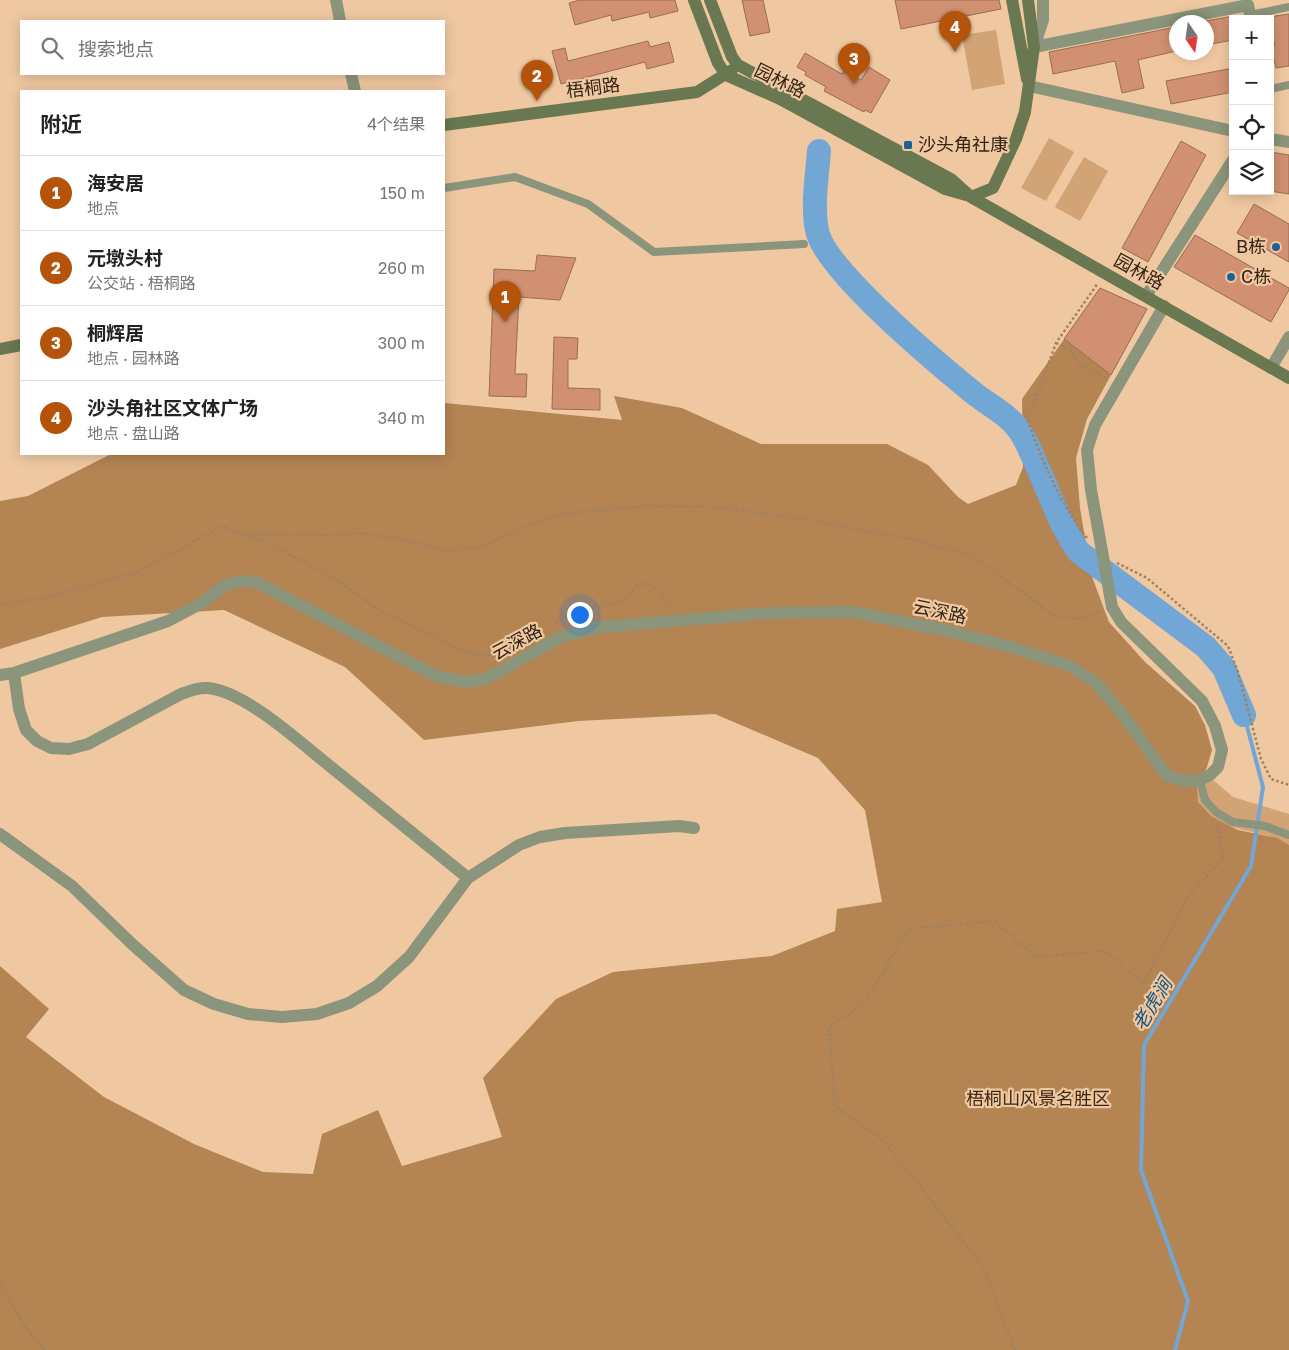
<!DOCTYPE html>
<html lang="zh">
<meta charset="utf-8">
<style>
:root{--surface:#fff;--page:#f2f2f2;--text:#222;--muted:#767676;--line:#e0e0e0;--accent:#b45309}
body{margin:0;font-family:"Golos Text","Noto Sans SC",sans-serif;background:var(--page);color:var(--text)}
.controls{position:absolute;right:15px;top:15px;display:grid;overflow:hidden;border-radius:0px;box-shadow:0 2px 12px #0003}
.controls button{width:45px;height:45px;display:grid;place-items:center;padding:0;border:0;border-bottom:1px solid var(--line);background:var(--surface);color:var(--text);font:25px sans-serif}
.compass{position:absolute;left:1169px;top:15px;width:45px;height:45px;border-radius:50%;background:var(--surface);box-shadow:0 2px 12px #0003;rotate:167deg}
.you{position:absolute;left:579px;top:614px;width:18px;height:18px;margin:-12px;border:4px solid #fff;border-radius:50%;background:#1a73e8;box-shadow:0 0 0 8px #1a73e833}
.badge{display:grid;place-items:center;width:32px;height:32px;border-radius:50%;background:var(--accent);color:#fff;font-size:16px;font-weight:700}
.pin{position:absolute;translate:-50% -41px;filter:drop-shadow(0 1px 2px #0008)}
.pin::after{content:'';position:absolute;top:26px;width:18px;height:15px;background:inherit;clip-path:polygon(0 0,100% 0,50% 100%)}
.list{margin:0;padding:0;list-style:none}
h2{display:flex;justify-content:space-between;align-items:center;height:65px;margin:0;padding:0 20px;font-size:21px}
h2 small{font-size:16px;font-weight:400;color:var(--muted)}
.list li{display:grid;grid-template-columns:32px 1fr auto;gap:15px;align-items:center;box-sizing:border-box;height:75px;padding:0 20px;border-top:1px solid var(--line)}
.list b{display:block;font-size:19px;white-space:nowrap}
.list p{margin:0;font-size:16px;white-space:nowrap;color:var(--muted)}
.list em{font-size:16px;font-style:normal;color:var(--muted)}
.icon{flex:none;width:28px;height:28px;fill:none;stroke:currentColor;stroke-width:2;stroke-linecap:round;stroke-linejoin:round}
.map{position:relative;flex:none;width:1289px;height:1350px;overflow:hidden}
.search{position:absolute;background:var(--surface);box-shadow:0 2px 12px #0003;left:20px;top:20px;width:425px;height:55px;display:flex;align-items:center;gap:12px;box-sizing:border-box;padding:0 18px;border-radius:0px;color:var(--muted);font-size:19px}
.panel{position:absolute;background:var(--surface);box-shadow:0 2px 12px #0003;left:20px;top:90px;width:425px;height:365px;border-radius:0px}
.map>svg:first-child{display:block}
</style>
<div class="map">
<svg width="1289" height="1350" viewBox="0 0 1289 1350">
<rect width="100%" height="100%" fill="#efc8a1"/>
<path fill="#d1a375" d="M996 30 1005 84 972 90 962 35Z
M1049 138 1074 152 1046 201 1021 188Z
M1084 157 1108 171 1080 221 1055 207Z
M1212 779 1233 797 1289 814V845C1262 828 1218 834 1199 803 1197 799 1197 792 1197 788Z"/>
<path fill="#b48452" d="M1100 288 1147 309 1087 419 1076 458 1080 508 1091 574 1109 622 1145 662 1195 706 1205 725 1212 750 1207 767 1197 788 1198 802 1211 816 1238 830 1277 838 1289 845V1350H0V966L49 1009 26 1037 104 1097 194 1144 263 1172 313 1174 322 1134 378 1110 402 1166 502 1137 483 1078 556 999 613 972 772 956 835 931 837 909 882 902 865 810 818 758 715 714 578 721 424 740 345 667 224 610 102 617 0 649V501L28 496 111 454H444V403L622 420 614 396 682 408 761 444H887L928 465 958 497 968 504 1016 485 1023 467 1022 399Z"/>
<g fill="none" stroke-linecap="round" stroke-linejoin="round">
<path stroke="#71a6d5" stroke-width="4" d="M1175 1350 1188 1301 1141 1170 1144 1045 1251 866 1263 787 1244 715"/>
<path stroke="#71a6d5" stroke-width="24" d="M819 151C817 177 812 205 817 230 823 268 937 363 970 390 986 404 1006 412 1019 430 1025 438 1029 448 1033 457 1048 489 1059 524 1079 552L1206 647 1224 668 1244 715"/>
</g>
<path fill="#d09071" stroke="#9a6c56" d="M580 0H675L678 11 650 18 649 12 612 21 611 15 575 25 569 3Z
M742 0H763L770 32 750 36Z
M895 0H999L1001 9 901 29Z
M1289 14V66L1276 68 1271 46H1275L1269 17Z
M1233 16V40L1206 45V21Z
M1176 27V51L1138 60 1144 88 1122 93 1115 61 1053 74 1049 52Z
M648 41 650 47 669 42 674 62 647 69 645 62 561 84 552 51 565 48 568 61Z
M805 53 842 74 844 71 861 80 869 67 890 80 871 113 865 110 864 112 824 91 826 87 805 75 806 72 797 67Z
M1233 68V92L1171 104 1166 81Z
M1181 141 1206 155 1148 262 1122 248Z
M1270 152 1289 155V194L1270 191Z
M1254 204 1289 224V262L1237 233Z
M1195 235 1289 288V290L1271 322 1174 267Z
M537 255 576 258 560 300 519 297 515 374H527L526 397 489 396 494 269 535 271Z
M1100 288 1147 309 1111 375 1064 339Z
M554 337 578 338 577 359H568V388L600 389V410L552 409Z"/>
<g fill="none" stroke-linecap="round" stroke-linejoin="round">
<path stroke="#9f8265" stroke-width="2.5" stroke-dasharray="2.5 2.5" stroke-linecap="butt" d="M1056 343 1071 351 1081 365 1108 379
M246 535 266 534 327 535 357 533 397 538 449 551 482 547 522 528 560 514 648 506 713 507 805 519 914 540 972 556 1055 616 1083 619 1101 611
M1087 538C1058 501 1042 459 1026 416L1032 409 1056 343 1098 283
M1117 563 1147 578 1228 646 1238 672 1261 759 1271 779 1289 785
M0 605 52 596 138 572 222 526 274 546 335 579 379 610 462 650 477 655H498L505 652
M556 624 570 615 617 602 626 598 638 584C656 582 662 596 671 610
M0 1282 27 1330 45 1350
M1015 1350 983 1266 882 1139 835 1106 829 1027 865 1003 908 929 995 921 1035 957 1105 951 1143 984 1188 896 1223 859 1218 825"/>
<path stroke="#8a957b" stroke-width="8" d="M1250 15 1289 7
M1270 89 1289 85
M444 188 515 177 588 204 654 252 804 244
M1200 780 1205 800 1216 812 1233 822 1265 826 1289 835"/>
<path stroke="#8a957b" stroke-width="12" d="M336 0 340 21
M1034 47 1248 5 1251 19
M1034 47 1043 20V0
M351 74 355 91
M1029 86 1233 131
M1270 139 1289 142
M1146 296 1233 160
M1271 368 1289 337
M1097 523 1091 490 1087 450 1095 425 1164 306
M14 673 19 709 26 730 37 741 51 748 69 749 88 744 181 694C192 690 203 686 214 689 250 696 302 744 331 767 377 804 423 841 468 878
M0 675 14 673 168 621 202 603 225 585 242 581 258 583 436 676 465 682 486 679 561 637 601 627 771 613 853 612 939 629 1011 647 1070 666 1096 683 1120 711 1167 776 1186 781 1200 780 1210 775 1218 767 1222 750 1215 726 1202 701 1121 622 1112 607
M0 834 72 886 132 944 184 990 214 1004 248 1014 282 1017 317 1014 349 1003 377 986 409 957 468 878 519 845 540 837 565 833 679 826 694 828"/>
<path stroke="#697851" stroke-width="12" d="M694 0 718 63 726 75 780 99 945 189 966 195
M710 0 732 57 738 65 951 179 971 197 1289 378
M1012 0 1027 79
M444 125 697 92 732 70
M971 197 993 188 1016 139 1025 112 1034 47 1028 0
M0 349 21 345"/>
<path stroke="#8a957b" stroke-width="12" d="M1097 523 1112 607"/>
</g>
<g fill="#1d6297" stroke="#efc8a1" stroke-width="2">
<rect x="903" y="140" width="10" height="10" rx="2.5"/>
<circle cx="1276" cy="247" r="5"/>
<circle cx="1231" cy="277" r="5"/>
</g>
<g text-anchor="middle" stroke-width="4.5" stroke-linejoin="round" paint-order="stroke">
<g font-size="18" fill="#322314" stroke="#efc8a1">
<text transform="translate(780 81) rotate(26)" y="6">园林路</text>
<text transform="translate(593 88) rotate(-7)" y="6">梧桐路</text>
<text transform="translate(1139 272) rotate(29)" y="6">园林路</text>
<text transform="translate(940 612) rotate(12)" y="6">云深路</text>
<text transform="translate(517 642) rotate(-29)" y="6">云深路</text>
</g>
<g font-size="18" fill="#322314" stroke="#efc8a1" text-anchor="start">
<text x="918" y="151">沙头角社康</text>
<text x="1266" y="253" text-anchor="end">B栋</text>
<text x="1241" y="283">C栋</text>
</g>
<g font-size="18" fill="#3c2710" stroke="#efc8a1">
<text x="1038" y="1105">梧桐山风景名胜区</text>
</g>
<g font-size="19" font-style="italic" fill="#175380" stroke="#efc8a1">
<text transform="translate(1152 1004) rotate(-59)" y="7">老虎涧</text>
</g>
</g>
</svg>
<div class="controls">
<button>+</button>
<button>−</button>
<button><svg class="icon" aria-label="locate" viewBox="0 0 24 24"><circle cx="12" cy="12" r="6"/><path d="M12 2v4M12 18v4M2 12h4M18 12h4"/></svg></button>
<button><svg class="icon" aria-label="layers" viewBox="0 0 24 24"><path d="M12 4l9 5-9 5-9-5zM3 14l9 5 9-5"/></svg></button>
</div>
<svg class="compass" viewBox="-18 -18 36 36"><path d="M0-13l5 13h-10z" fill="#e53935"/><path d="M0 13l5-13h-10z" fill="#767676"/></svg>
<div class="you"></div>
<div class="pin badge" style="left:505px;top:322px">1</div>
<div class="pin badge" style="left:537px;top:101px">2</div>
<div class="pin badge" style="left:854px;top:84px">3</div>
<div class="pin badge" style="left:955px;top:52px">4</div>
<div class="search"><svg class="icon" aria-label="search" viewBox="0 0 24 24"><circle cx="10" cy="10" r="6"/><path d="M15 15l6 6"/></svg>搜索地点</div>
<section class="panel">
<h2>附近<small>4个结果</small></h2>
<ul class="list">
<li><span class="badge">1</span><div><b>海安居</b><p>地点</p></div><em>150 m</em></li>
<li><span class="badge">2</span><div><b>元墩头村</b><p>公交站 · 梧桐路</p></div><em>260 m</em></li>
<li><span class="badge">3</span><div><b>桐辉居</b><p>地点 · 园林路</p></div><em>300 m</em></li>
<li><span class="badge">4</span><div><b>沙头角社区文体广场</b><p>地点 · 盘山路</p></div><em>340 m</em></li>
</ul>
</section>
</div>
